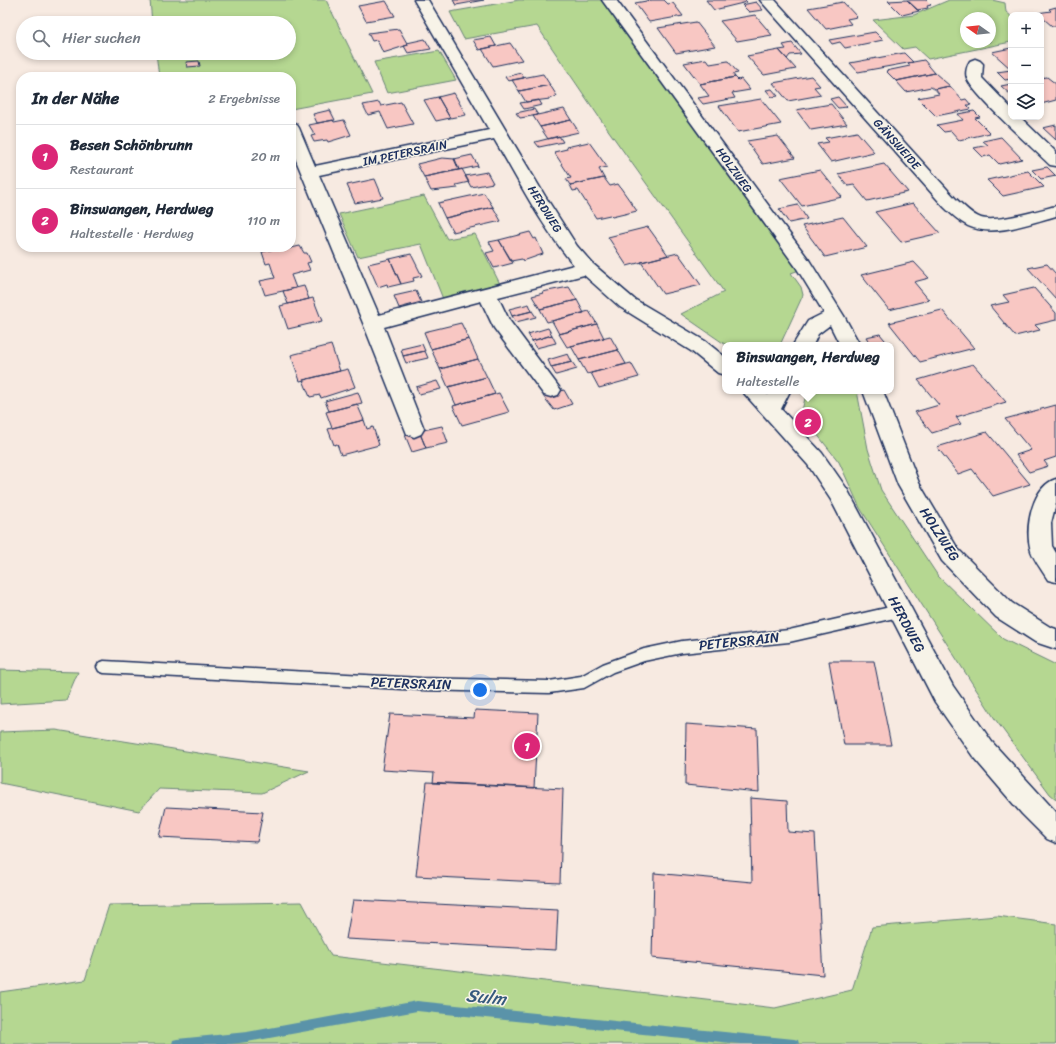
<!DOCTYPE html>
<html lang="de">
<meta charset="utf-8">
<style>
:root{--surface:#fff;--page:#f2f2f3;--text:#1f2937;--muted:#747a83;--line:#e0e1e3;--accent:#db2777}
body{margin:0;font-family:Sriracha,sans-serif;background:var(--page);color:var(--text)}
.controls{position:absolute;right:12px;top:12px;display:grid;overflow:hidden;border-radius:8px;box-shadow:0 2px 6px #0003}
.controls button{width:36px;height:36px;display:grid;place-items:center;padding:0;border:0;border-bottom:1px solid var(--line);background:var(--surface);color:var(--text);font:20px sans-serif}
.compass{position:absolute;left:960px;top:12px;width:36px;height:36px;border-radius:50%;background:var(--surface);box-shadow:0 2px 6px #0003;rotate:285deg}
.you{position:absolute;left:480px;top:690px;width:14px;height:14px;margin:-10px;border:3px solid #fff;border-radius:50%;background:#1a73e8;box-shadow:0 0 0 6px #1a73e833}
.badge{display:grid;place-items:center;width:26px;height:26px;border-radius:50%;background:var(--accent);color:#fff;font-size:13px;font-weight:700}
.pin{position:absolute;translate:-50% -50%;border:2px solid #fff;box-shadow:0 1px 4px #0006}
.popup{position:absolute;left:722px;top:342px;width:172px;height:52px;box-sizing:border-box;display:grid;place-content:center;border-radius:8px;background:var(--surface);filter:drop-shadow(0 1px 3px #0005);font-size:13px;white-space:nowrap;color:var(--muted)}
.popup b{font-size:15px;color:var(--text)}
.popup::after{content:'';position:absolute;left:50%;top:100%;margin-left:-8px;border:8px solid transparent;border-top-color:var(--surface)}
.list{margin:0;padding:0;list-style:none}
h2{display:flex;justify-content:space-between;align-items:center;height:52px;margin:0;padding:0 16px;font-size:17px}
h2 small{font-size:13px;font-weight:400;color:var(--muted)}
.list li{display:grid;grid-template-columns:26px 1fr auto;gap:12px;align-items:center;box-sizing:border-box;height:64px;padding:0 16px;border-top:1px solid var(--line)}
.list b{display:block;font-size:15px;white-space:nowrap}
.list p{margin:0;font-size:13px;white-space:nowrap;color:var(--muted)}
.list em{font-size:13px;font-style:normal;color:var(--muted)}
.icon{flex:none;width:22px;height:22px;fill:none;stroke:currentColor;stroke-width:2;stroke-linecap:round;stroke-linejoin:round}
.map{position:relative;flex:none;width:1056px;height:1044px;overflow:hidden}
.search{position:absolute;background:var(--surface);box-shadow:0 2px 6px #0003;left:16px;top:16px;width:280px;height:44px;display:flex;align-items:center;gap:10px;box-sizing:border-box;padding:0 14px;border-radius:22px;color:var(--muted);font-size:15px}
.panel{position:absolute;background:var(--surface);box-shadow:0 2px 6px #0003;left:16px;top:72px;width:280px;height:180px;border-radius:16px}
.map>svg:first-child{display:block}
</style>
<div class="map">
<svg width="1056" height="1044" viewBox="0 0 1056 1044">
<rect width="100%" height="100%" fill="#f7eae1"/>
<filter id="ink" filterUnits="userSpaceOnUse"><feTurbulence type="fractalNoise" baseFrequency=".025" numOctaves="2"/><feDisplacementMap in="SourceGraphic" scale="8" xChannelSelector="R" yChannelSelector="G"/><feConvolveMatrix kernelMatrix="1 2 1 2 8 2 1 2 1" color-interpolation-filters="sRGB"/></filter>
<g filter="url(#ink)">
<path fill="#b5d791" stroke="#688378" fill-rule="evenodd" d="M150 0H326L372 94 291 109V77H159L156 53H289V23H152Z
M519 0H609L805 268 791 273 801 287 803 295 780 345H726L681 314 724 292 601 120 537 26 464 39 450 12Z
M949 0H992L1005 3 1006 12 1011 16V42L928 59 915 47 903 49 873 20 914 15ZM966 18H990V42H966Z
M439 51 456 80 387 93 374 62Z
M424 196 447 239 475 234 501 286 443 299 421 244 358 257 339 214Z
M807 391H857L868 449 881 490 938 576 1003 639 1056 665V799L1050 794 995 719 860 508 839 462 801 414Z
M0 670 78 672 66 700 0 704Z
M56 730 309 771 262 793 159 789 139 811 0 783V732Z
M302 902 331 956 775 1008 852 990 872 927 997 916 1056 924V1044H0V992L85 980 109 905Z"/>
<g fill="none" stroke-linecap="round" stroke-linejoin="round">
<path fill="#5a93a9" fill-rule="evenodd" d="M417 1001 794 1039 798 1040 799 1044H741L417 1011 247 1042 231 1044H172L173 1040 177 1039 247 1032Z"/>
</g>
<path fill="#f8c7c3" stroke="#1b2f5e" d="M453 0H484L456 5Z
M652 0H664L668 4 673 3 683 16 649 22 635 3Z
M706 0H745L747 2 714 10Z
M907 0H926L931 5 927 6 928 8 917 10Z
M907 0 919 11 902 15 888 1Z
M386 1 395 16 366 21 358 6Z
M756 2 763 10 749 12 742 5Z
M843 2 857 17 847 19 851 24 826 29 808 8Z
M1056 7V26H1052L1037 13 1051 11 1049 9Z
M755 15 772 35 737 41 720 21Z
M696 22 715 46 676 53 658 28Z
M399 29 408 45 383 53 377 40 372 41 368 33Z
M875 32 883 40 845 48 840 42 832 44 829 40Z
M491 37 496 46 479 50 473 40Z
M425 39 431 49 408 53 404 46 408 45 407 43Z
M510 43 522 60 493 66 482 49Z
M792 43 801 54 790 55 787 59 779 50 786 49 783 45Z
M1011 48V69L992 52Z
M779 50 796 69 764 75 747 56Z
M904 53 913 62 858 72 850 63Z
M706 59 710 64 728 61 738 73 733 74 735 77 700 84 684 63Z
M924 60 935 73 896 81 886 71 910 66 908 63Z
M199 61 200 66 187 67 186 62Z
M1011 70V79L1005 80 997 72Z
M521 73 524 78 508 81 505 77Z
M935 73 950 86 934 89 931 87 906 92 896 81Z
M543 74 550 85 519 91 512 80Z
M811 76 820 86 814 87 821 95 788 101 773 83Z
M735 77 738 80 741 79 750 90 732 93 735 98 703 104 698 98 709 96 700 84Z
M1047 77 1056 84V100L1041 104V78Z
M1011 84V95L1001 86Z
M550 85 557 96 550 99 526 102 519 91Z
M950 86 962 100 966 99 971 105H967L971 109 936 116 918 98 939 94 935 89Z
M772 89 778 96 772 97 766 90Z
M454 93 466 115 450 118 438 97Z
M438 97 450 118 436 121 424 100Z
M838 97 847 107 838 108 830 99Z
M761 99 781 124 738 132 719 106Z
M539 100 542 105 524 109 520 103Z
M379 102 381 106 401 102 413 124 388 129 380 112 368 115 363 105Z
M831 104 847 124 811 130 796 110Z
M534 109 538 115 520 118 516 113Z
M564 109 571 120 540 127 533 116Z
M330 110 335 120 317 123 313 114Z
M974 111 980 117 975 118 990 133 959 140 951 131 944 132 937 125 963 120 958 114Z
M333 120 334 122 344 120 351 135 328 142 327 140 314 142 311 136 315 135 309 125Z
M571 120 579 132 548 139 540 127Z
M1056 125V140L1043 128Z
M857 132 874 152 831 162 817 144 829 142 825 138Z
M559 136 563 142 539 147 535 142Z
M778 136 795 158 763 164 747 141Z
M1001 137 1022 159 999 164 990 155 983 157 974 148 988 145 983 141Z
M589 142 607 167 599 169 604 178 570 185 566 179 571 178 554 152 567 149 566 147Z
M472 155 478 166 459 170 454 159Z
M442 158 455 159 459 170 424 177 417 164Z
M884 164 908 192 867 201 854 185 848 186 838 174Z
M1047 167 1056 176 1041 179 1032 170Z
M462 169 469 182 456 185 458 188 431 191 424 177Z
M820 170 842 197 802 206 780 178Z
M1028 171 1044 187 1003 196 987 180Z
M487 172 493 183 471 187 465 176Z
M604 178 610 186 618 184 637 211 612 217 610 215 596 218 578 190 573 191 570 185Z
M375 179 383 198 355 203 347 185Z
M484 193 493 207 445 218 438 203Z
M913 203 940 233 901 242 875 212Z
M798 205 807 219 789 223 779 209Z
M493 207 501 221 453 232 445 218Z
M843 217 867 247 825 257 802 226Z
M648 227 668 255 627 266 608 237Z
M530 232 534 239 536 238 543 254 523 261 522 259 511 261 499 240Z
M499 240 513 263 494 268 486 253 494 251 489 242Z
M300 246 304 253H307L311 262 307 263 310 270 291 275 296 288 265 295 260 281 275 278 270 263 266 264 262 252 283 247H286L287 249Z
M678 253 701 285 663 294 641 262Z
M411 254 422 276 413 278 414 281 401 284 390 259Z
M390 259 401 284 388 287 387 284 378 287 368 264Z
M914 262 929 278 914 282 929 300 889 310 861 275Z
M1047 264 1056 274V299L1028 268Z
M304 286 309 299 288 304 283 291Z
M569 287 577 300 540 309 532 296 543 293 542 292Z
M1034 288 1056 313V320L1035 325 1040 330 1015 336 990 306 1009 302 1003 295Z
M416 291 421 302 399 308 394 296Z
M313 298 322 321 288 329 280 306Z
M577 300 584 313 547 322 540 309Z
M529 304 532 311 512 316 509 309Z
M942 310 974 348 920 362 889 323Z
M532 311 536 317 516 322 512 316Z
M589 311 597 324 559 334 552 321Z
M461 323 469 339 431 349 424 332Z
M597 324 604 338 567 347 559 334Z
M548 328 552 335 532 341 528 334Z
M880 334 889 345H871L866 337Z
M552 335 556 343 536 348 532 341Z
M610 336 618 350 579 360 571 346Z
M469 339 478 359 440 369 431 349Z
M422 344 425 351 403 356 401 349Z
M331 345 340 371 300 381 291 355Z
M618 350 626 364 587 374 579 360Z
M425 351 428 358 406 363 403 356Z
M568 354 572 362 551 367 548 360Z
M478 359 487 377 448 387 440 369Z
M572 362 577 369 556 375 551 367Z
M631 363 639 377 599 388 591 373Z
M973 364 1006 402 956 417 961 424 932 433 915 412 939 405 918 380Z
M348 369 355 387 321 398 320 395 310 397 303 380Z
M487 377 495 394 456 405 448 387Z
M437 381 441 389 419 394 416 387Z
M564 390 572 404 554 410 543 396Z
M358 392 362 403 329 411 325 401Z
M499 393 509 412 462 425 453 406Z
M357 404 364 420 332 428 326 412Z
M1056 405V457L1044 461 1048 466 1029 472 1016 455 1031 450 1005 419Z
M364 420 367 429 373 427 379 445 341 455 337 444 334 445 328 429Z
M442 426 448 443 426 448 419 431Z
M419 431 426 448 412 452 405 435Z
M987 432 1030 484 993 496 972 469 958 474 937 447Z
M829 661H874L891 745H844Z
M475 710 538 713 534 788 433 783 434 773 382 770 390 714 474 718Z
M686 724 757 729 759 792 685 785Z
M427 782 563 789 560 883 416 876Z
M750 798 787 801 788 832 815 834 823 975 652 958 654 873 752 882Z
M166 807 263 812 257 842 159 837Z
M353 900 558 910 556 950 346 939Z"/>
<g fill="none" stroke-linecap="round" stroke-linejoin="round">
<g stroke="#1b2f5e" stroke-width="3">
<path id="lane" d="M899 605 904 607 906 611 904 615 899 617 789 642 682 653 644 661 613 672 584 688 549 693 421 690 104 673 99 671 97 667 99 663 104 661 421 678 549 681 581 676 603 664 644 649 682 641 789 630Z"/>
</g>
<g stroke="#1b2f5e" stroke-width="3">
<path id="street" d="M414 0H428L545 196 577 246 593 264 634 299 705 341 725 357V375L718 373 691 351 620 307 584 275 498 297 509 320 561 390 558 395 551 397 544 395 494 328 481 301 384 327 424 429 421 434 414 437 407 434 363 323 291 148V123L297 125 299 128 315 166 489 130ZM494 139C519 181 542 228 574 265L379 315 319 175Z
M602 0H616L809 260 844 316 860 345H840L830 325 818 334 813 345H793L808 321 824 313 796 267Z
M760 0H775L956 199C964 206 972 215 981 218 997 223 1039 210 1056 206V216C1030 223 994 238 968 226 959 221 951 214 944 207Z
M975 59 980 61 983 64 982 78 1011 108V117H1020L1056 152V166L1050 165C1035 150 972 94 967 78 965 74 967 65 970 61Z
M742 391H764L768 395 770 391H790L781 409 822 453 847 489 953 686 992 742 1056 812V843L1047 839 1022 814 974 758 935 702 831 500 808 465Z
M863 391H883L919 483 958 549 1012 603 1050 627 1056 629V649L1035 642 996 617 942 561 898 485Z
M1056 479V503L1051 523 1052 546 1056 553V582L1048 580C1042 570 1032 558 1030 547 1025 525 1033 486 1056 479Z"/>
</g>
<use href="#lane" fill="#f7f3e8" fill-rule="evenodd"/>
<use href="#street" fill="#f7f3e8" fill-rule="evenodd"/>
</g>
</g>
<g text-anchor="middle" stroke-width="3" stroke-linejoin="round" paint-order="stroke">
<g font-size="12" fill="#1b2f5e" stroke="#f7f3e8">
<text transform="translate(897 144) rotate(48)" y="4">GÄNSWEIDE</text>
<text transform="translate(405 153) rotate(-12)" y="4">IM PETERSRAIN</text>
<text transform="translate(734 170) rotate(54)" y="4">HOLZWEG</text>
<text transform="translate(545 209) rotate(58)" y="4">HERDWEG</text>
</g>
<g font-size="14" fill="#1b2f5e" stroke="#f7f3e8">
<text transform="translate(940 534) rotate(57)" y="5">HOLZWEG</text>
<text transform="translate(907 624) rotate(62)" y="5">HERDWEG</text>
<text transform="translate(739 641) rotate(-6)" y="5">PETERSRAIN</text>
<text transform="translate(411 683) rotate(2)" y="5">PETERSRAIN</text>
</g>
<g font-size="18" font-style="italic" fill="#35597d" stroke="#f7f3e8">
<text transform="translate(486 997) rotate(6)" y="6">Sulm</text>
</g>
</g>
</svg>
<div class="controls">
<button>+</button>
<button>−</button>
<button><svg class="icon" aria-label="layers" viewBox="0 0 24 24"><path d="M12 4l9 5-9 5-9-5zM3 14l9 5 9-5"/></svg></button>
</div>
<svg class="compass" viewBox="-18 -18 36 36"><path d="M0-13l5 13h-10z" fill="#e53935"/><path d="M0 13l5-13h-10z" fill="#747a83"/></svg>
<div class="you"></div>
<div class="pin badge" style="left:527px;top:746px">1</div>
<div class="pin badge" style="left:808px;top:422px">2</div>
<div class="popup"><b>Binswangen, Herdweg</b>Haltestelle</div>
<div class="search"><svg class="icon" aria-label="search" viewBox="0 0 24 24"><circle cx="10" cy="10" r="6"/><path d="M15 15l6 6"/></svg>Hier suchen</div>
<section class="panel">
<h2>In der Nähe<small>2 Ergebnisse</small></h2>
<ul class="list">
<li><span class="badge">1</span><div><b>Besen Schönbrunn</b><p>Restaurant</p></div><em>20 m</em></li>
<li><span class="badge">2</span><div><b>Binswangen, Herdweg</b><p>Haltestelle · Herdweg</p></div><em>110 m</em></li>
</ul>
</section>
</div>
